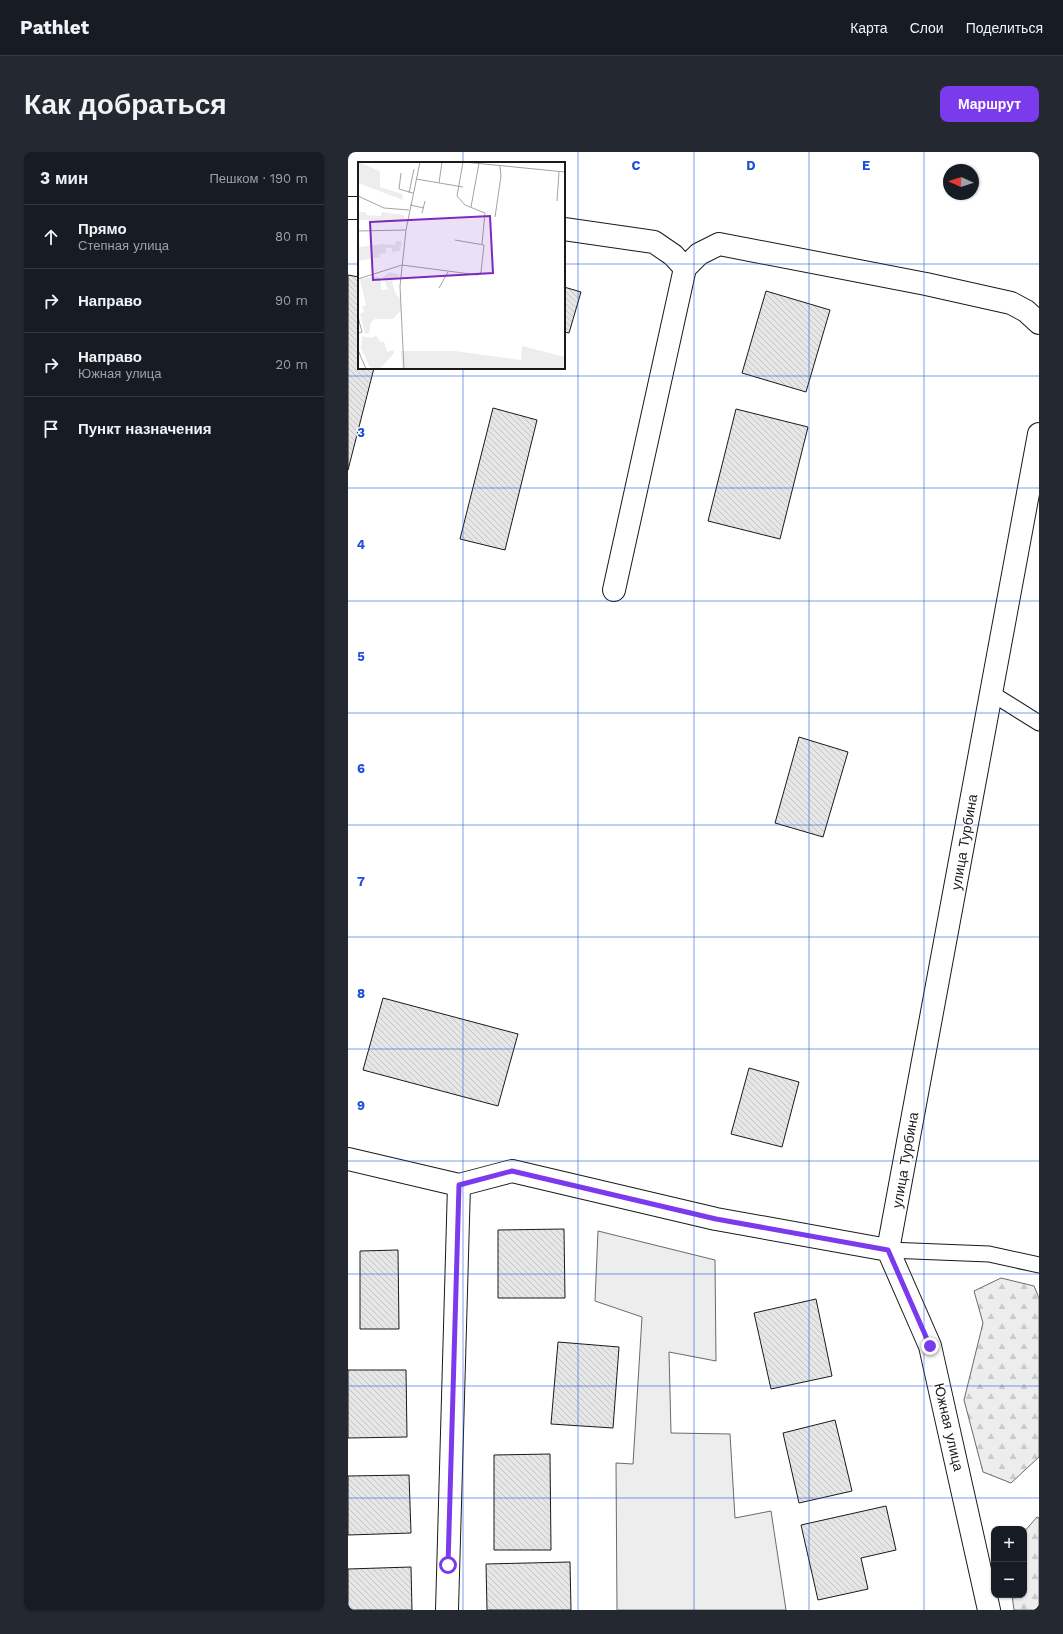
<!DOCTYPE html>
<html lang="ru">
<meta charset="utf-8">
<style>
:root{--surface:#171b24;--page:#242831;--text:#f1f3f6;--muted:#9ea1a6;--line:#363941;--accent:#7c3aed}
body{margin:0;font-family:"Work Sans",sans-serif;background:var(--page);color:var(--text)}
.controls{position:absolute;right:12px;bottom:12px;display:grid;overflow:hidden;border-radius:8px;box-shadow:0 1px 3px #0004}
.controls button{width:36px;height:36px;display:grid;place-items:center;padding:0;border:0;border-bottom:1px solid var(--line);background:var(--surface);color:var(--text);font:20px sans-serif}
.compass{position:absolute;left:595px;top:12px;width:36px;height:36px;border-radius:50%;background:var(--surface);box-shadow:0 1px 3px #0004;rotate:273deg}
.stop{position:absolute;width:12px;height:12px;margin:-9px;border:3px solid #7c3aed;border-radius:50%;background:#fff}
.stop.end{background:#7c3aed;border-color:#fff;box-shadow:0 1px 4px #0008}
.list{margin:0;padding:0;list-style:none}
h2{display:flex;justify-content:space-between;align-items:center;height:52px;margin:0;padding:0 16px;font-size:17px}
h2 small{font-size:13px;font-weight:400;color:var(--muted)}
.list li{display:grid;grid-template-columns:26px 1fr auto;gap:12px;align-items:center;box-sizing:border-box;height:64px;padding:0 16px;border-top:1px solid var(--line)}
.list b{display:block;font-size:15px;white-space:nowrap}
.list p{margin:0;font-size:13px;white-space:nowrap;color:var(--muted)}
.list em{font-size:13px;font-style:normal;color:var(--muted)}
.icon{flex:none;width:22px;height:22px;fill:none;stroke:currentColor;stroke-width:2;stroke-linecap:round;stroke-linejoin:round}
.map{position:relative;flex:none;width:691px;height:1458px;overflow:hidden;border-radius:8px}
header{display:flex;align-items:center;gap:24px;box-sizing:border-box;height:56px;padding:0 20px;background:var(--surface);border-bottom:1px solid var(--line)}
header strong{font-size:19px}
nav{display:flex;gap:22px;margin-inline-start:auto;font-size:14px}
.intro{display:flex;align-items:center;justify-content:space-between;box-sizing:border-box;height:96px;padding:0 24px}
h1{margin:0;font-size:28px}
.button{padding:10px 18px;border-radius:8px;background:var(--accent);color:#fff;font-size:14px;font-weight:700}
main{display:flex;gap:24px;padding:0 24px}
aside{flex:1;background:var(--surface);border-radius:8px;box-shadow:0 1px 3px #0004}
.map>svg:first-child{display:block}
</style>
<header>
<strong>Pathlet</strong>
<nav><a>Карта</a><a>Слои</a><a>Поделиться</a></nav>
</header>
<div class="intro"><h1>Как добраться</h1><a class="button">Маршрут</a></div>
<main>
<aside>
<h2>3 мин<small>Пешком · 190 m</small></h2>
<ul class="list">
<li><svg class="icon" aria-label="ahead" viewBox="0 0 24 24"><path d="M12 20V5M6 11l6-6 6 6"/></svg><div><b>Прямо</b><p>Степная улица</p></div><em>80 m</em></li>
<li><svg class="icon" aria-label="right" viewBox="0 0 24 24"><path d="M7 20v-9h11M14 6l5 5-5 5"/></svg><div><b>Направо</b></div><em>90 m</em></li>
<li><svg class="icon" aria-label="right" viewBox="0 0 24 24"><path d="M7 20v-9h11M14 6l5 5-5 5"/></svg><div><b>Направо</b><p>Южная улица</p></div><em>20 m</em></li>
<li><svg class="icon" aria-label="arrive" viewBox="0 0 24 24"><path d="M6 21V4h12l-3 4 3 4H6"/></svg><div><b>Пункт назначения</b></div></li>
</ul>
</aside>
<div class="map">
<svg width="691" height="1458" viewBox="0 0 691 1458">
<defs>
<pattern id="forest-firs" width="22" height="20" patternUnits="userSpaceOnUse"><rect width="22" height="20" fill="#ededed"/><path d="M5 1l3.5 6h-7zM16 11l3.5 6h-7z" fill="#cbcbcb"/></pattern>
<pattern id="building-back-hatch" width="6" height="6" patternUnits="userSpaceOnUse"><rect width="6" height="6" fill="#e6e6e6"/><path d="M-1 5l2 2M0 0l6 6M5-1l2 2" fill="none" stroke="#c5c5c5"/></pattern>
</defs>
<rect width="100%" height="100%" fill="#fff"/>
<path fill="url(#forest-firs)" stroke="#6a6a6a" d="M653 1126 686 1134 691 1146V1305L663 1331 635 1320 616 1248 635 1171 626 1139Z
M689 1365 691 1366V1458H666L664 1443H676V1380Z"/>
<path fill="#ededed" stroke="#6a6a6a" d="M250 1079 367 1108 368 1209 321 1200 323 1281 382 1282 387 1366 423 1359 438 1458H269L268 1311 285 1312 294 1165 247 1149Z"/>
<path fill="url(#building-back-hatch)" stroke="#1a1a1a" d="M0 123 11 125V216H26L0 318Z
M216 135 233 140 221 181 216 180Z
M418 139 482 158 458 240 394 221Z
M145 256 189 268 157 398 112 387Z
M388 257 460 275 432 387 360 369Z
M451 585 500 600 475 685 427 671Z
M35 846 170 882 150 954 15 918Z
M401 916 451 930 434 995 383 982Z
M216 1077 217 1146H150V1078Z
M50 1098 51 1177H12V1099Z
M468 1147 484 1224 423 1237 406 1161Z
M210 1190 271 1195 265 1276 203 1272Z
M0 1218H58L59 1285 0 1286Z
M487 1268 504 1339 451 1351 435 1281Z
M202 1302 203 1398H146V1303Z
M61 1323 63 1381 0 1383V1324Z
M538 1354 548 1398 513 1406 520 1437 470 1448 453 1373Z
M222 1410 223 1458H139L138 1412Z
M63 1415 64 1458H0V1417Z"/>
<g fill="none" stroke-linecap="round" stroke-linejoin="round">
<g stroke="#1a1a1a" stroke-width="17">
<path id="service" d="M643 541 691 571
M540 1098 641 1102 691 1113"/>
</g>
<g stroke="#1a1a1a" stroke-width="24">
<path id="minor" d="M0 56H11
M216 77 306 90 325 103 337 116
M266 438 337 116 351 102 371 92 578 132 663 151 678 159 691 171
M0 1007 111 1033 164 1019 368 1067 540 1098
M540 1098 691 282
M540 1098 582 1194 641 1458
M99 1458 111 1033"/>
</g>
<use href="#service" stroke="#fff" stroke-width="15"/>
<use href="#minor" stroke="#fff" stroke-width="22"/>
</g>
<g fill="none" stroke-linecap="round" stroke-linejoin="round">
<path stroke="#7c3aed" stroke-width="5" d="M100 1413 111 1033 164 1019 368 1067 540 1098 582 1194"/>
</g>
<path fill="none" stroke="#1d4ed8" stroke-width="1" stroke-opacity="0.55" d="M115 0V11M230 0V1458M346 0V1458M461 0V1458M576 0V1458M0 112H11M216 112H691M115 216V1458M0 224H691M0 336H691M0 449H691M0 561H691M0 673H691M0 785H691M0 897H691M0 1009H691M0 1122H691M0 1234H691M0 1346H691"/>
<g text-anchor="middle" stroke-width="3" stroke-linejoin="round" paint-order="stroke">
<g font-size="14" fill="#1a1a1a" stroke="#fff">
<text transform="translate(616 690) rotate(-80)" y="5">улица Турбина</text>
<text transform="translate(557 1008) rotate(-80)" y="5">улица Турбина</text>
<text transform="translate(601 1275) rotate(77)" y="5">Южная улица</text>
</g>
</g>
<g transform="translate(10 10)">
<rect width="207" height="207" fill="#fff"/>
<path d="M32 110 42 113 34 120 38 133 43 136V148L35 157H17L13 160 11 171 7 172 2 152 6 150 4 145 8 143 2 117 19 115 23 117V128L30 127 25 115ZM18 173 22 180H26L29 190 36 188V191L22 207 12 205 3 186 4 174 15 176Z" fill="#ededed"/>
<path d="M0 0 22 9V25L44 32 45 38 0 21ZM0 50H8V53L23 54 24 50 46 53V58H0ZM38 79H44L42 89 34 90V86H28V91L21 92 22 95 0 99V83L1 85 25 82 37 83ZM164 184 207 195V207H44L43 189H97L163 198Z" fill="#ededed"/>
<path fill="none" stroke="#a3a3a3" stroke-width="1" d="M105 0 99 34 107 43 127 51 124 82M106 0 207 10M43 11 41 27 55 31M58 17 105 25M81 21 84 0M51 31 56 7M0 34 26 46 51 48M199 39 201 10M52 43 66 46M113 45 121 1M64 51 67 39M137 55 143 14 142 4M0 69 48 68M44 103 120 113 123 110 126 83 97 78M0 117 44 103M81 126 90 110M0 155 4 170 0 171M0 188 8 207M46 207 42 124 48 68 62 0"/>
<path fill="#7b2cbf" fill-opacity="0.15" stroke="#7b2cbf" stroke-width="2" d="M132 54 135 111 15 118 12 60Z"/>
<rect width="207" height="207" fill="none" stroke="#1a1a1a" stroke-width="2"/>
</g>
<g font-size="13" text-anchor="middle" font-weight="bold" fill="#1d4ed8" stroke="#fff" stroke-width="3" stroke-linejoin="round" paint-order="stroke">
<text x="288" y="18">C</text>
<text x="403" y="18">D</text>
<text x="518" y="18">E</text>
<text x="13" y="285">3</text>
<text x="13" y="397">4</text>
<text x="13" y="509">5</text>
<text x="13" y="621">6</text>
<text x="13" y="734">7</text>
<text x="13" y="846">8</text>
<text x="13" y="958">9</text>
</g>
</svg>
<div class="controls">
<button>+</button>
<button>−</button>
</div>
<svg class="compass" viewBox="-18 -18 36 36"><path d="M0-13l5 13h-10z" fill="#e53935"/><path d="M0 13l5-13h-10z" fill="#9ea1a6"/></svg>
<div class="stop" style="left:100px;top:1413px"></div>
<div class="stop end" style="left:582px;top:1194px"></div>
</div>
</main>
